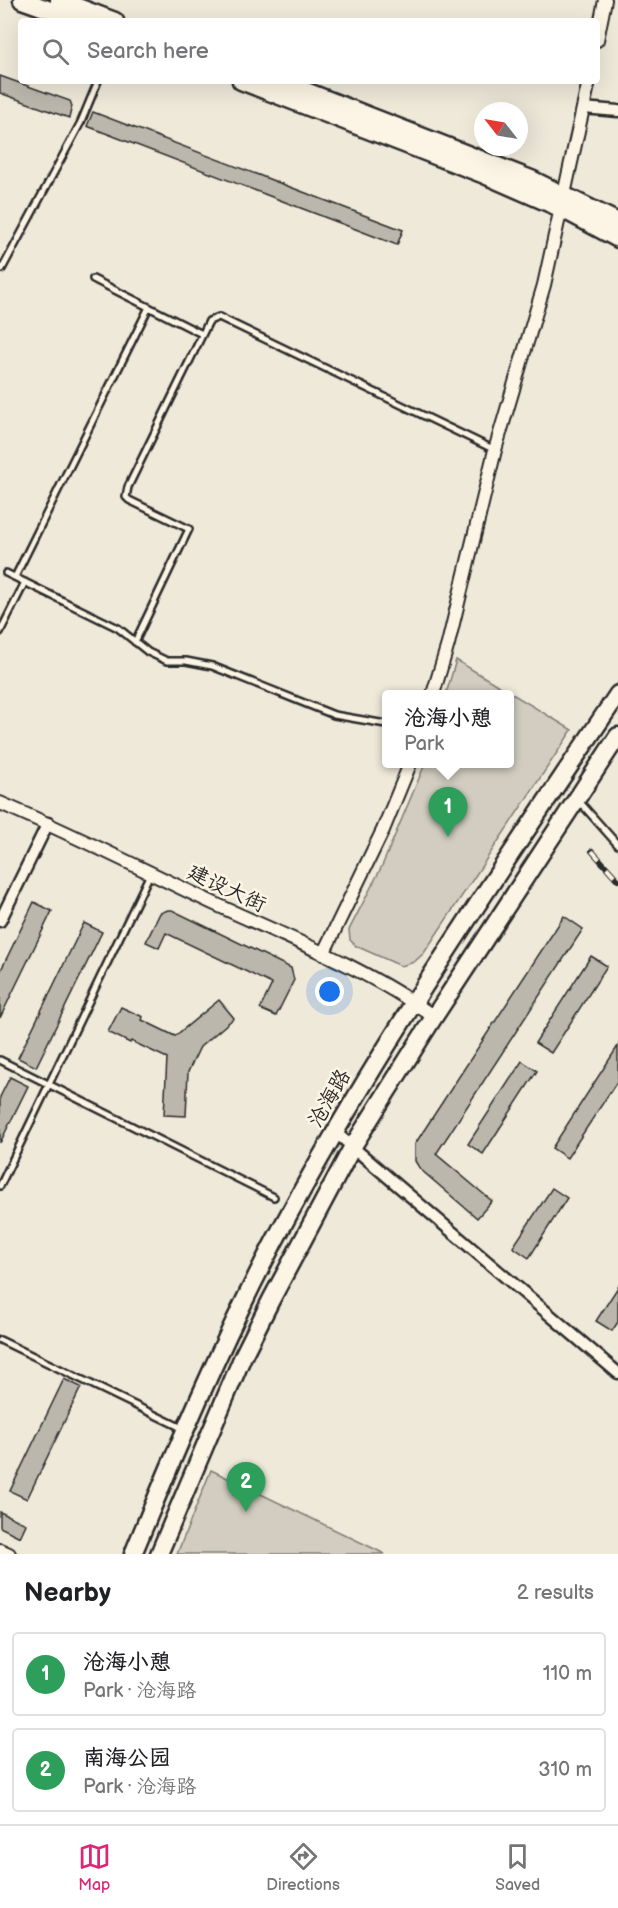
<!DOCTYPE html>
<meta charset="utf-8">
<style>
:root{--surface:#fff;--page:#f6f6f6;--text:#202124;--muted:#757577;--line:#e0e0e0;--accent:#db2777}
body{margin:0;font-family:"Balsamiq Sans","LXGW WenKai TC",sans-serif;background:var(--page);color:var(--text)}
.compass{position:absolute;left:474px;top:102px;width:54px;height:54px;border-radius:50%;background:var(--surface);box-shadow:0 6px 24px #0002;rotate:301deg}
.you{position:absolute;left:330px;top:992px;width:21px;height:21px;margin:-15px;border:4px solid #fff;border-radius:50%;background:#1a73e8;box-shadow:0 0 0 9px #1a73e833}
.badge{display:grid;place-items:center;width:39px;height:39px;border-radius:50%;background:var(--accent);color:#fff;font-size:20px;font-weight:700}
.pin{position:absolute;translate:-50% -50px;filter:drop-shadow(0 2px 3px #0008)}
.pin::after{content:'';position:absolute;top:32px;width:21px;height:18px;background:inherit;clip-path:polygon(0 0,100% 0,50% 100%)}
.popup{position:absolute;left:382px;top:690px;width:132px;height:78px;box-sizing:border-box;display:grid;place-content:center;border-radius:6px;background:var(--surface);filter:drop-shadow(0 2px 4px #0005);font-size:20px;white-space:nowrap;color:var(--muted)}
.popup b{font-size:22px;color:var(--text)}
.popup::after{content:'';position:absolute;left:50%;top:100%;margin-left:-12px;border:12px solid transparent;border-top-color:var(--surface)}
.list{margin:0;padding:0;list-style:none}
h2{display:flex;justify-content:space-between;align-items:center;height:78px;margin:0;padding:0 24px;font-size:26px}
h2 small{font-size:20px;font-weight:400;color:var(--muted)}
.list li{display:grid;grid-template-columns:39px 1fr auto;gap:18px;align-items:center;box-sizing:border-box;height:84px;margin:0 12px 12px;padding:0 12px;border:2px solid var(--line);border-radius:6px}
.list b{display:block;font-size:22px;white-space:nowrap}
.list p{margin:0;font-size:20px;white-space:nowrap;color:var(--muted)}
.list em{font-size:20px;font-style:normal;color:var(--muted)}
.icon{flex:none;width:33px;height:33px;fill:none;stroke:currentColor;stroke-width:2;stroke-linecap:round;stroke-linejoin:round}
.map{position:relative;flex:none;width:618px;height:1554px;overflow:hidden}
.search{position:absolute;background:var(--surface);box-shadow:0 6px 24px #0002;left:18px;right:18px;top:18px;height:66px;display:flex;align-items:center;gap:15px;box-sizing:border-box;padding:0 21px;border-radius:6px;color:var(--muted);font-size:22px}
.sheet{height:270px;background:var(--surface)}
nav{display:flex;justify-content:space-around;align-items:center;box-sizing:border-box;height:84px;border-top:2px solid var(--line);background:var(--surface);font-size:16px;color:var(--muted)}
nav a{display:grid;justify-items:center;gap:3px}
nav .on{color:var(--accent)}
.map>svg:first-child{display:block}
</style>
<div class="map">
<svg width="618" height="1554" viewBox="0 0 618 1554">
<rect width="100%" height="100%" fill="#efe9da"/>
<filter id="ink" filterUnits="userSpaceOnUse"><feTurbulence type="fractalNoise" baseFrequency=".0167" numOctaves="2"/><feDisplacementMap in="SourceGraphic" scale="12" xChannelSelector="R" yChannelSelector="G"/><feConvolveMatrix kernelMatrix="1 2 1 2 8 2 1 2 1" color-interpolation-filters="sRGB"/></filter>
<g filter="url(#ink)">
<path fill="#d2cdc0" stroke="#7e7c76" stroke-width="1.5" d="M456 660 572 730 424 953 414 962 401 966 356 946 350 940 349 930 382 866 425 764H510V694H446Z
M211 1470 385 1554H177Z"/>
<path fill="#bcb7ac" stroke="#2b2b2b" stroke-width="1.5" d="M0 76 70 101 72 106 69 118 0 93Z
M93 112 403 230 397 245 87 126Z
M34 902 52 911 0 1018V972Z
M168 910H172L291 968 294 980 276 1016 260 1009 272 984 166 933 159 948 146 942 160 913Z
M564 916 583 929 436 1154 492 1201 477 1218 420 1169 415 1161V1144Z
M84 923 102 932 36 1067 18 1058Z
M591 956 607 966 551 1053 535 1043Z
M219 1000 234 1018 200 1047 188 1072 186 1116 164 1115 167 1058 131 1041 130 1043 108 1032 121 1007 143 1017 142 1020 175 1036Z
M618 1046V1080L567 1158 552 1148Z
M522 1061 537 1071 483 1154 468 1144Z
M10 1077 28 1086 0 1143V1097Z
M552 1188 567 1198 529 1258 513 1247Z
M618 1287V1322L612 1331 596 1321Z
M64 1379 81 1387 27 1499 10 1491Z
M0 1512 26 1524 20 1537 0 1527Z"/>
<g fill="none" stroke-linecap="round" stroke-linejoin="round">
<g stroke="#2b2b2b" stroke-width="10">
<path id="service" d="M2 269 81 122 98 81
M93 279 202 334
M6 573 118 628 148 652 167 661H186L212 666 334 715 386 724
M15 577 149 307
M0 632 25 582
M135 642 189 529 129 500 126 497 128 487 209 321 219 317 495 450
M578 800 618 845
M0 1060 274 1197
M0 1186 150 874
M0 1340 182 1428"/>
</g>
<g stroke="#2b2b2b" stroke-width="15">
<path id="minor" d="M583 108 618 111
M0 921 48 823
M335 1132 618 1373"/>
</g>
<g stroke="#2b2b2b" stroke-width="16">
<path id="tertiary" d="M597 40 605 0
M433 694 448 644 495 450 544 285 589 81
M0 803C73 834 143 870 215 904 287 937 370 970 434 1017
M323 954 383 830 410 764
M0 1550 9 1554"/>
</g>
<g stroke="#2b2b2b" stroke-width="21">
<path id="primary" d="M22 0 81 21
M59 0 115 21
M241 81 482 174 562 209 618 239
M280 81 531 179 618 222
M133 1554C177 1448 221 1343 274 1242 375 1051 498 873 618 694
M159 1554 243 1356 271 1300 353 1146 434 1017 618 736"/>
</g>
<use href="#service" stroke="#fcf5e5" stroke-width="5"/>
<use href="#minor" stroke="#fcf5e5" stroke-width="10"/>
<use href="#tertiary" stroke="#fcf5e5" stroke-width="12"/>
<use href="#primary" stroke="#fcf5e5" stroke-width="16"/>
<g stroke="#2b2b2b" stroke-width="6">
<path id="rail" d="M592 851 618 880"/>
</g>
<use href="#rail" stroke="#fcf5e5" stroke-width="4" stroke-dasharray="11" stroke-linecap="butt"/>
</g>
</g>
<g text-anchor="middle" stroke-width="5" stroke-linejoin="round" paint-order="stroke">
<g font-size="21" fill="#2b2b2b" stroke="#fcf5e5">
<text transform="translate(227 888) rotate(25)" y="7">建设大街</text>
<text transform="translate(329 1098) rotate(-60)" y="7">沧海路</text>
</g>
</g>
</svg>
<svg class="compass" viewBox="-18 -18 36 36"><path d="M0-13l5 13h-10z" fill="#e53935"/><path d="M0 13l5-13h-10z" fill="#757577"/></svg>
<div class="you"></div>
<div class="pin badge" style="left:448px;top:837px;background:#2e9e5b">1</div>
<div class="popup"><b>沧海小憩</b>Park</div>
<div class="pin badge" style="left:246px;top:1512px;background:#2e9e5b">2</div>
<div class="search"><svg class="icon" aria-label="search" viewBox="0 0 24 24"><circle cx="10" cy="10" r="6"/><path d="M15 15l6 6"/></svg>Search here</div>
</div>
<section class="sheet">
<h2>Nearby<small>2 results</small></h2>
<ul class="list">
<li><span class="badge" style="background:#2e9e5b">1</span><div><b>沧海小憩</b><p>Park · 沧海路</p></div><em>110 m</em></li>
<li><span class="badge" style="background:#2e9e5b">2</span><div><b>南海公园</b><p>Park · 沧海路</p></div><em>310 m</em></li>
</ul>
</section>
<nav>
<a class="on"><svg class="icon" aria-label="map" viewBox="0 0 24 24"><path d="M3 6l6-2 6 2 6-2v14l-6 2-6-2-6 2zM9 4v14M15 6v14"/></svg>Map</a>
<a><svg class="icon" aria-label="directions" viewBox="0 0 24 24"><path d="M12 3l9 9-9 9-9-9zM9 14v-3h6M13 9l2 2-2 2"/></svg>Directions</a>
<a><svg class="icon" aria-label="saved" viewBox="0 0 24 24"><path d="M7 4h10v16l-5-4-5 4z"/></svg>Saved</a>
</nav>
